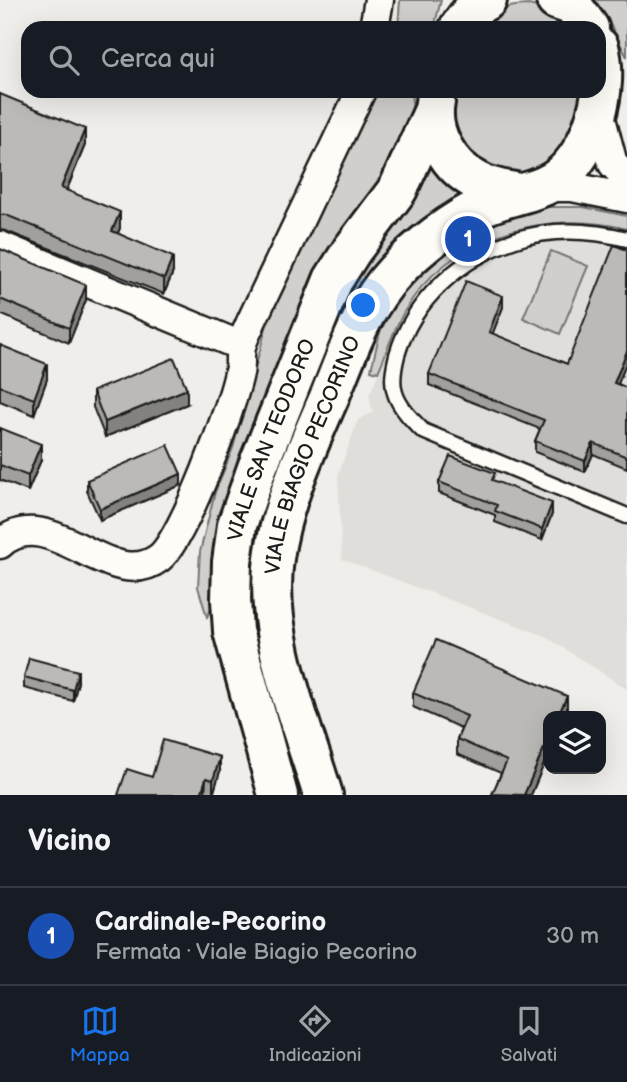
<!DOCTYPE html>
<html lang="it">
<meta charset="utf-8">
<style>
:root{--surface:#171b24;--page:#242831;--text:#f1f3f6;--muted:#9ea1a6;--line:#363941;--accent:#1a73e8}
body{margin:0;font-family:"Balsamiq Sans",sans-serif;background:var(--page);color:var(--text)}
.controls{position:absolute;right:21px;bottom:21px;display:grid;overflow:hidden;border-radius:14px;box-shadow:0 7px 28px #0002}
.controls button{width:63px;height:63px;display:grid;place-items:center;padding:0;border:0;border-bottom:2px solid var(--line);background:var(--surface);color:var(--text);font:35px sans-serif}
.you{position:absolute;left:364px;top:306px;width:24px;height:24px;margin:-18px;border:5px solid #fff;border-radius:50%;background:#1a73e8;box-shadow:0 0 0 10px #1a73e833}
.badge{display:grid;place-items:center;width:46px;height:46px;border-radius:50%;background:var(--accent);color:#fff;font-size:23px;font-weight:700}
.pin{position:absolute;translate:-50% -50%;border:4px solid #fff;box-shadow:0 2px 7px #0006}
.list{margin:0;padding:0;list-style:none}
h2{display:flex;justify-content:space-between;align-items:center;height:91px;margin:0;padding:0 28px;font-size:30px}
h2 small{font-size:23px;font-weight:400;color:var(--muted)}
.list li{display:grid;grid-template-columns:46px 1fr auto;gap:21px;align-items:center;box-sizing:border-box;height:98px;padding:0 28px;border-top:2px solid var(--line)}
.list b{display:block;font-size:26px;white-space:nowrap}
.list p{margin:0;font-size:23px;white-space:nowrap;color:var(--muted)}
.list em{font-size:23px;font-style:normal;color:var(--muted)}
.icon{flex:none;width:38px;height:38px;fill:none;stroke:currentColor;stroke-width:2;stroke-linecap:round;stroke-linejoin:round}
.map{position:relative;flex:none;width:627px;height:795px;overflow:hidden}
.search{position:absolute;background:var(--surface);box-shadow:0 7px 28px #0002;left:21px;right:21px;top:21px;height:77px;display:flex;align-items:center;gap:18px;box-sizing:border-box;padding:0 24px;border-radius:21px;color:var(--muted);font-size:26px}
.sheet{height:189px;background:var(--surface)}
nav{display:flex;justify-content:space-around;align-items:center;box-sizing:border-box;height:98px;border-top:2px solid var(--line);background:var(--surface);font-size:19px;color:var(--muted)}
nav a{display:grid;justify-items:center;gap:4px}
nav .on{color:var(--accent)}
.map>svg:first-child{display:block}
</style>
<div class="map">
<svg width="627" height="795" viewBox="0 0 627 795">
<rect width="100%" height="100%" fill="#f0eeea"/>
<filter id="ink" filterUnits="userSpaceOnUse"><feTurbulence type="fractalNoise" baseFrequency=".0143" numOctaves="2"/><feDisplacementMap in="SourceGraphic" scale="14" xChannelSelector="R" yChannelSelector="G"/><feConvolveMatrix kernelMatrix="1 2 1 2 8 2 1 2 1" color-interpolation-filters="sRGB"/></filter>
<g filter="url(#ink)">
<path fill="#e0deda" d="M565 221 610 225 627 229V689L545 636 342 559 338 475 358 420 373 412 369 396 403 313 428 282 466 251 506 232 525 227Z"/>
<path fill="#d0cfcc" stroke="#767674" stroke-width="2" d="M400 0H441L434 28H398Z
M590 0H627V57L608 20Z
M529 5 544 9 574 28H476C497 10 501 6 529 5Z
M376 91H411L413 114 382 180 311 286 234 473 216 543 214 603 207 617 198 587 200 552 215 492 233 448 268 321Z
M450 91H585L578 122 562 154 530 174 508 176 464 153 447 104Z
M429 160 462 192 349 316 265 658 308 795H295L247 638 251 523 349 288 414 200Z
M548 207H583L627 216V229C547 208 447 236 404 312 393 330 387 352 378 372L371 370 384 315 423 265 479 226 531 209Z
M551 251 588 266 560 334 523 318Z"/>
<g fill="none" stroke-linecap="round" stroke-linejoin="round">
<g stroke="#1c1c1c" stroke-width="19">
<path id="lane" d="M627 239C591 230 551 228 515 240 460 258 413 300 397 355 394 367 391 381 395 393 399 407 413 421 423 431L627 516"/>
</g>
<g stroke="#1c1c1c" stroke-width="33">
<path id="street" d="M374 28 379 0
M598 107 613 164 627 179
M542 187H572L627 198
M0 246 241 346
M0 544C49 499 110 595 159 558 184 539 232 407 239 373 241 365 239 355 241 347 243 338 248 330 251 322L361 91"/>
</g>
<g stroke="#1c1c1c" stroke-width="44">
<g id="secondary">
<path d="M556 0 572 5 589 28"/>
<path d="M459 28C466 17 475 5 487 0"/>
<path d="M435 102C429 133 449 167 477 181 490 189 505 190 520 193"/>
<path id="s1" d="M278 795 233 631 231 600 232 562 237 525 257 468 333 280 352 250 398 189 433 112"/>
<path id="s2" d="M323 795C301 722 263 635 274 558 281 503 309 444 331 393 348 351 363 306 395 272 418 247 453 220 484 206 507 195 538 193 558 178 592 152 610 88 599 47"/>
</g>
</g>
<use href="#lane" stroke="#fdfcf7" stroke-width="14"/>
<use href="#street" stroke="#fdfcf7" stroke-width="28"/>
<use href="#secondary" stroke="#fdfcf7" stroke-width="38"/>
</g>
<path fill="#a1a09d" stroke="#1c1c1c" stroke-width="2" d="M0 94 85 145 67 190 120 228 118 233 173 272 164 294 6 231 0 230Z
M0 249 86 300 69 343 0 314Z
M627 250V361L618 384 627 388V468L593 454 585 472 535 452V441L540 429 429 385V374L503 307 492 334 567 364Z
M0 345 47 379 34 415 0 401Z
M93 391 187 404 105 437 93 407Z
M0 428 41 460 28 491 0 480Z
M87 480 181 485 100 520 87 491Z
M495 481 552 514 542 540 495 522V515L439 493V482Z
M24 677 78 682 73 701 24 688Z
M413 693 567 711 565 716H548V754L531 795H492L501 773 457 754V739L461 728 413 707Z
M220 771 213 795 206 792 205 795H118L152 777Z"/>
<path fill="#83827f" stroke="#1c1c1c" stroke-width="2" d="M85 129V145L61 203V188Z
M120 212V228L112 246V231Z
M173 257V272L164 294V279Z
M86 285V300L69 343V328Z
M503 296V307L489 343V332Z
M627 351V361L614 394V383Z
M47 364V379L34 415V399Z
M187 389V404L105 437V422Z
M593 443V454L585 472V461Z
M41 444V460L28 491V476Z
M181 474V485L100 520V509Z
M552 503V514L542 540V529Z
M78 671V682L73 701V690Z
M567 696V711L565 716H558Z
M548 739V754L531 795H524Z
M220 757V771L213 795V780Z
M206 778 205 795H201Z"/>
<path fill="#bbbab6" stroke="#1c1c1c" stroke-width="2" d="M0 94 85 129 61 188 120 212 112 231 173 257 164 279 6 215H0Z
M614 245 627 250V351L614 383 627 388V457L593 443 585 461 535 441 544 420 429 374 466 281 503 296 489 332 567 364Z
M0 249 86 285 69 328 0 299Z
M0 345 47 364 34 399 0 386Z
M174 358 187 389 105 422 93 391Z
M0 428 41 444 28 476 0 465Z
M168 445 181 474 100 509 87 480Z
M450 456 495 473 492 480 552 503 542 529 495 511 497 505 439 482Z
M436 640 567 696 558 716H548V739L524 795 492 794 507 761 457 739 467 716 413 693Z
M29 658 78 671 73 690 24 677Z
M163 740 220 757 213 780 206 778 201 795H118L127 769 152 777Z"/>
</g>
<g text-anchor="middle" stroke-width="6" stroke-linejoin="round" paint-order="stroke">
<g font-size="21" fill="#1c1c1c" stroke="#fdfcf7">
<text dy="7" stroke="none"><textPath href="#s1" startOffset="368">VIALE SAN TEODORO</textPath></text>
<text dy="7" stroke="none"><textPath href="#s2" startOffset="354">VIALE BIAGIO PECORINO</textPath></text>
</g>
</g>
</svg>
<div class="controls">
<button><svg class="icon" aria-label="layers" viewBox="0 0 24 24"><path d="M12 4l9 5-9 5-9-5zM3 14l9 5 9-5"/></svg></button>
</div>
<div class="you"></div>
<div class="pin badge" style="left:468px;top:239px;background:#1a4fb4">1</div>
<div class="search"><svg class="icon" aria-label="search" viewBox="0 0 24 24"><circle cx="10" cy="10" r="6"/><path d="M15 15l6 6"/></svg>Cerca qui</div>
</div>
<section class="sheet">
<h2>Vicino<small></small></h2>
<ul class="list">
<li><span class="badge" style="background:#1a4fb4">1</span><div><b>Cardinale-Pecorino</b><p>Fermata · Viale Biagio Pecorino</p></div><em>30 m</em></li>
</ul>
</section>
<nav>
<a class="on"><svg class="icon" aria-label="map" viewBox="0 0 24 24"><path d="M3 6l6-2 6 2 6-2v14l-6 2-6-2-6 2zM9 4v14M15 6v14"/></svg>Mappa</a>
<a><svg class="icon" aria-label="directions" viewBox="0 0 24 24"><path d="M12 3l9 9-9 9-9-9zM9 14v-3h6M13 9l2 2-2 2"/></svg>Indicazioni</a>
<a><svg class="icon" aria-label="saved" viewBox="0 0 24 24"><path d="M7 4h10v16l-5-4-5 4z"/></svg>Salvati</a>
</nav>
